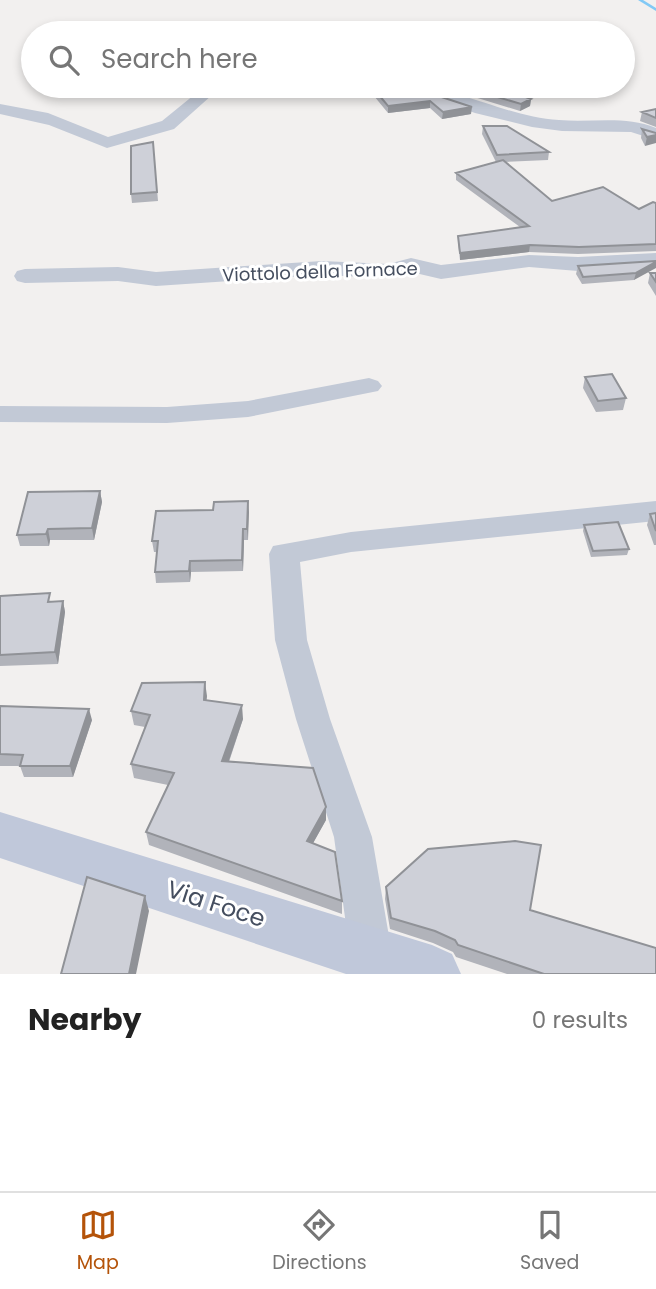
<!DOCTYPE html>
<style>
:root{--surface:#fff;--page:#f2f2f2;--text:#222;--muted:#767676;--line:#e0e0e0;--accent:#b45309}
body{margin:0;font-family:Poppins,sans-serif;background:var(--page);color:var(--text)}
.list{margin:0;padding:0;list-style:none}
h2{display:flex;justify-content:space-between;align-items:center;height:91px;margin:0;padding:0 28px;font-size:30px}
h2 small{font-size:23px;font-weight:400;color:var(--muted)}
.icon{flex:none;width:38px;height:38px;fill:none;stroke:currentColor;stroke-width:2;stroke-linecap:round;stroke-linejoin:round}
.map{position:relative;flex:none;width:656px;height:974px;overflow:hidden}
.search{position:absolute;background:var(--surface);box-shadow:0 4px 10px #0003;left:21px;right:21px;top:21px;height:77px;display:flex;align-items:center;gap:18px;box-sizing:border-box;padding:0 24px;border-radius:38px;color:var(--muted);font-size:26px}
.sheet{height:217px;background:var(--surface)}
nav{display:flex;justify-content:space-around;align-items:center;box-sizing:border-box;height:98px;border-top:2px solid var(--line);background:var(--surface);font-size:19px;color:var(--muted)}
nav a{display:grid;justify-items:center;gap:4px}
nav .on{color:var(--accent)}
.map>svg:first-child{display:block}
</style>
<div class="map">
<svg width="656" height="974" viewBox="0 0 656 974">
<rect width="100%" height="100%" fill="#f2f0ef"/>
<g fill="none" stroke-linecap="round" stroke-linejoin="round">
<path fill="#82c9f5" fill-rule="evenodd" d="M638 0H643L656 8V11Z"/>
<path fill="#c2c9d6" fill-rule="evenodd" d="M374 21 398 30 401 33H362L369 23Z
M205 86H228L212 95 174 129 107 148 49 125 0 114V104L48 113 108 137 162 121Z
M406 86C458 86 506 117 559 120 592 123 625 115 656 128V140L631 132 562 131 532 127 475 113 408 90Z
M656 253V265L578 271 529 267 441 279 411 272 388 278 322 275 156 286 118 281 25 283 17 281 14 276 17 271 25 269 118 267 156 272 322 261 388 264 411 258 441 265 529 255 578 257Z
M369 378 378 381 382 386 378 391 248 417 167 423 0 422V406L167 407 248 401Z
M656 501V521L351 552 300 562 307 640 330 719 372 837 392 954 386 968 372 974 356 968 350 954 334 837 296 719 275 640 269 554 273 546 351 532Z"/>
<path fill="#c0c8da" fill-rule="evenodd" d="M0 812 432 945 452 954 461 974H346L0 858Z"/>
</g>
<path fill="#b1b3ba" d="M351 86H408L471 114 442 119 430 108 388 113 374 96Z
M425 86H499V87L531 99 530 106 520 111 445 88Z
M656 109V127L640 121 642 112Z
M483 126 549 152 548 160 505 162 552 201 639 209 656 203V251L578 254 529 252 460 260 458 243V236L520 227 456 180V173L496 162 482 134Z
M642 129 656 133 645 146 641 138Z
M153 142 158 201 132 203 131 194Z
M656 261 634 280 582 284 576 274 578 266Z
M650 273H656V296L648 283Z
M585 377 626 398 623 410 596 412 583 388Z
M100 491 102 502 94 540H50L49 546H20L17 535Z
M248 501V540H244L243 571 191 572 190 582 156 583 155 572 157 552H154L152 541 213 510Z
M656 513V545H654L647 525 650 514Z
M584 525 629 549 627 555 591 557 583 531Z
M0 596 52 601H63L65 612 58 664 0 666Z
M207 696 206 700 243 719 229 762 326 820 313 843 342 901V914L149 845 146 832 168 785 134 778 131 764 145 727 134 725 131 711Z
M0 706 92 720 73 777H24L20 766H0Z
M386 887 530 910 656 974H507L456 957 453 952 433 943 390 929 385 899Z"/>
<path fill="#909297" d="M531 99 530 106 520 111 521 104Z
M430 101V108L388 113V106Z
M472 107 471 114 442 119 443 112Z
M656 135V143L645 146 647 137Z
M530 245 529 252 460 260V253Z
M656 262V268L634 280 636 273Z
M100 491 102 502 94 540 92 528Z
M248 501 249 512 248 540 247 529Z
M48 529 50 540 49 546 46 534Z
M243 529 244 540 243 571 242 560Z
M190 561 191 572 190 582 189 571Z
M63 601 65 612 58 664 55 652Z
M205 682 207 696 205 714 204 700Z
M242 705 243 719 224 775 222 761Z
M89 709 92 720 73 777 70 766Z
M326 807V820L307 854V841Z
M145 896 149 911 136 974H129Z"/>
<path fill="#ced0d8" stroke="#909297" stroke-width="2" d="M444 26 465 33H419Z
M367 86H408L472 107 443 112 430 101 388 106 374 89Z
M460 86H496L531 99 521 104Z
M656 109V118L642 112Z
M483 126H507L549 152 497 155Z
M642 129 656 133V135L647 137Z
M153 142 157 192 131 194V146Z
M503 160 552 201 603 187 639 209 653 202 656 203V244L579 247 530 245 460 253 458 236 529 226 456 173Z
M656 261V262L636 273 583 277 578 266Z
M650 273H656V282Z
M612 374 626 398 598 401 585 377Z
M100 491 92 528 48 529 46 534 17 535 28 492Z
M248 501 247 529H243L242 560 190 561 189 571 155 572 158 541H152L156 511 213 510 214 502Z
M656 513V531L650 514Z
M618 522 629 549 593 551 584 525Z
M50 593 48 602 63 601 55 652 0 655V596Z
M205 682 204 700 242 705 222 761 313 768 326 807 307 841 335 852 342 901 146 832 174 773 131 764 150 715 131 711 142 683Z
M0 706 89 709 70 766H20L23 755 0 754Z
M515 841 541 845 530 910 656 948V974H544L458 945 455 940 435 931 391 918 386 887 428 849Z
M87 877 145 896 129 974H61Z"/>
<g text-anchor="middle" stroke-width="6" stroke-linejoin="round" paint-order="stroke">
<g font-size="18" fill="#454e5f" stroke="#fff">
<text transform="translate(320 272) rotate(-2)" y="6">Viottolo della Fornace</text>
</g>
<g font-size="24" fill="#454e5f" stroke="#fff">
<text transform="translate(216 904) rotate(18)" y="8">Via Foce</text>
</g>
</g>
</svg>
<div class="search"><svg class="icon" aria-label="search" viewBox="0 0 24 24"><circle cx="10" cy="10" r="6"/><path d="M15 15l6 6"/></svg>Search here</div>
</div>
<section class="sheet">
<h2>Nearby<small>0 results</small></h2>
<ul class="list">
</ul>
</section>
<nav>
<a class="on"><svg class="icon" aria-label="map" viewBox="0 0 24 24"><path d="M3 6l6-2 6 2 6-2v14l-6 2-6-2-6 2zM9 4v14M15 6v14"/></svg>Map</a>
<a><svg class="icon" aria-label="directions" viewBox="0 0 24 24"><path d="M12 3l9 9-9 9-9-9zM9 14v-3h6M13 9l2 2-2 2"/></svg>Directions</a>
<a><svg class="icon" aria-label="saved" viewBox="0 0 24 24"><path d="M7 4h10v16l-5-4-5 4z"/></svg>Saved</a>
</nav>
